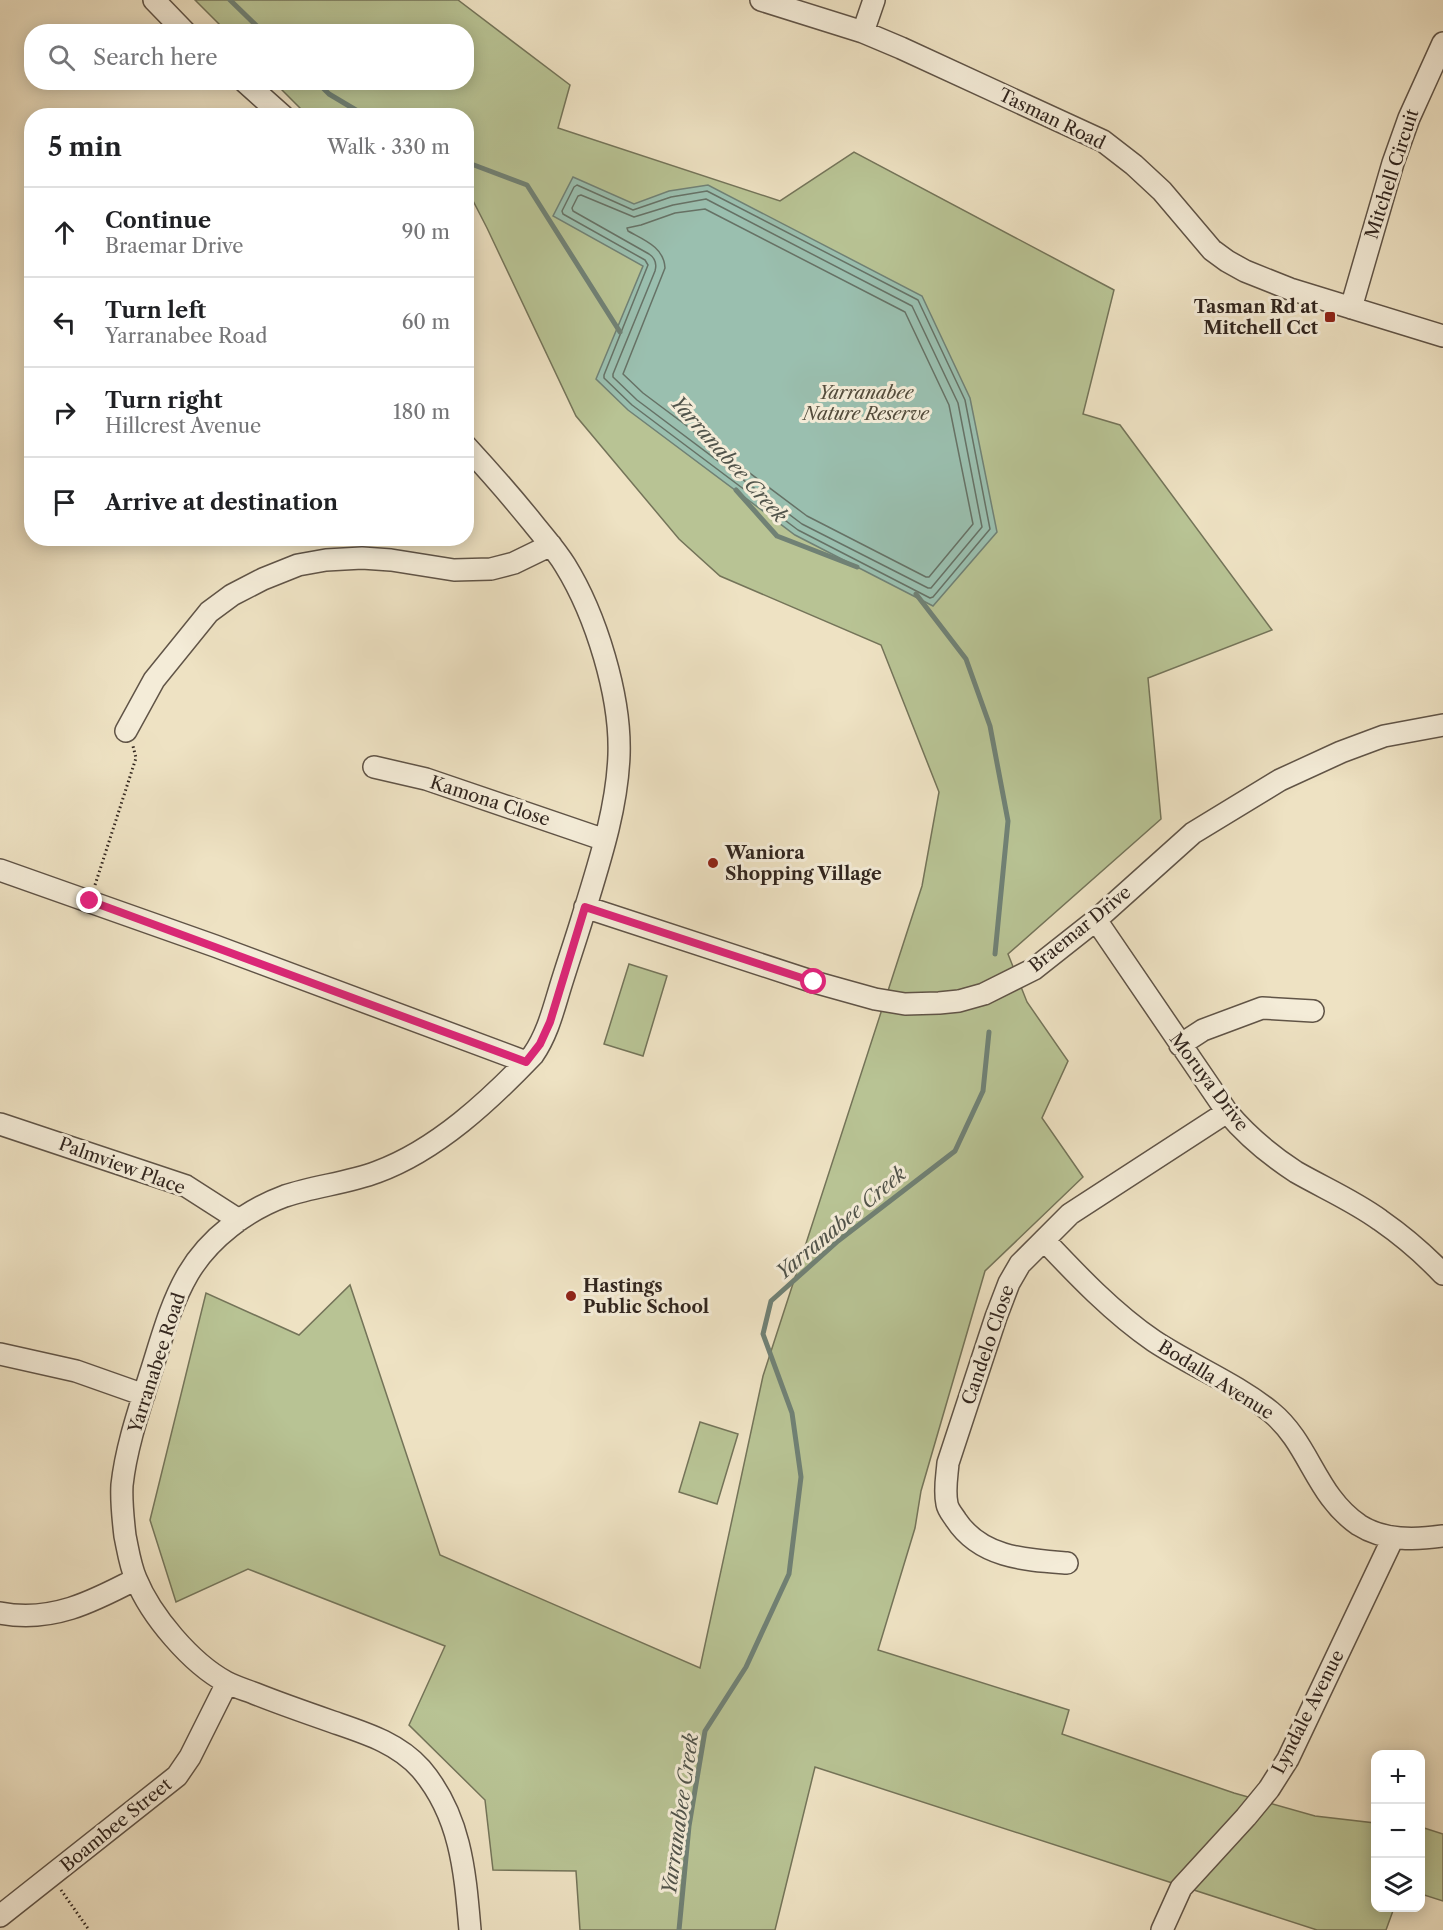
<!DOCTYPE html>
<meta charset="utf-8">
<style>
:root{--surface:#fff;--page:#f6f6f6;--text:#202124;--muted:#757577;--line:#e0e0e0}
body{margin:0;font-family:"Libre Caslon Text",serif;background:var(--page);color:var(--text)}
.controls{position:absolute;right:18px;bottom:18px;display:grid;overflow:hidden;border-radius:12px;box-shadow:0 3px 15px #0003}
.controls button{width:54px;height:54px;display:grid;place-items:center;padding:0;border:0;border-bottom:2px solid var(--line);background:var(--surface);color:var(--text);font:30px sans-serif}
.stop{position:absolute;width:18px;height:18px;margin:-14px;border:4px solid #db2777;border-radius:50%;background:#fff}
.stop.end{background:#db2777;border-color:#fff;box-shadow:0 2px 6px #0008}
.list{margin:0;padding:0;list-style:none}
h2{display:flex;justify-content:space-between;align-items:center;height:78px;margin:0;padding:0 24px;font-size:26px}
h2 small{font-size:20px;font-weight:400;color:var(--muted)}
.list li{display:grid;grid-template-columns:39px 1fr auto;gap:18px;align-items:center;box-sizing:border-box;height:90px;padding:0 24px;border-top:2px solid var(--line)}
.list b{display:block;font-size:22px;white-space:nowrap}
.list p{margin:0;font-size:20px;white-space:nowrap;color:var(--muted)}
.list em{font-size:20px;font-style:normal;color:var(--muted)}
.icon{flex:none;width:33px;height:33px;fill:none;stroke:currentColor;stroke-width:2;stroke-linecap:round;stroke-linejoin:round}
.map{position:relative;flex:none;width:1443px;height:1930px;overflow:hidden}
.search{position:absolute;background:var(--surface);box-shadow:0 3px 15px #0003;left:24px;top:24px;width:450px;height:66px;display:flex;align-items:center;gap:15px;box-sizing:border-box;padding:0 21px;border-radius:24px;color:var(--muted);font-size:22px}
.panel{position:absolute;background:var(--surface);box-shadow:0 3px 15px #0003;left:24px;top:108px;width:450px;height:438px;border-radius:24px}
.map>svg:first-child{display:block}
</style>
<div class="map">
<svg width="1443" height="1930" viewBox="0 0 1443 1930">
<rect width="100%" height="100%" fill="#eee2c3"/>
<filter id="stains"><feTurbulence type="fractalNoise" baseFrequency=".00333" numOctaves="4"/><feColorMatrix values="0 0 0 0 .2 0 0 0 0 .09 0 0 0 0 .02 0 0 0 .5 -.17"/></filter>
<radialGradient id="worn" r=".72"><stop offset=".6" stop-color="#630" stop-opacity="0"/><stop offset="1" stop-color="#630" stop-opacity=".3"/></radialGradient>
<path fill="#b8c394" stroke="#747459" stroke-width="1.5" d="M195 0H458L570 85 558 128 780 201 854 152 1114 290 1083 414 1120 425 1272 630 1148 678 1161 819 1008 954 1027 1002 1068 1061 1042 1118 1083 1177 985 1271 921 1491 915 1528 878 1650 1069 1710 1062 1734 1234 1793 1315 1816 1375 1823 1376 1908H1394L1386 1930H1317L815 1767 775 1930H580L576 1871 493 1870 485 1800 409 1725 445 1646 248 1569 176 1602 150 1520 206 1293 299 1335 350 1285 440 1555 700 1668 763 1376 922 886 939 792 881 645 720 576 679 539 576 416 487 228 467 189 466 116 307 115 275 83 466 82V32L226 31Z
M629 964 667 976 643 1056 604 1044Z
M700 1422 738 1434 717 1504 679 1492Z
M1421 1827 1443 1834V1901L1421 1894Z"/>
<path fill="#9abfaf" stroke="#708175" stroke-width="1.5" d="M573 177 634 204 669 191 708 185 922 296 970 398 997 532 933 606 795 535 628 410 596 379 643 266 553 216Z"/>
<g fill="none" stroke-linecap="round" stroke-linejoin="round">
<path stroke="#667266" stroke-width="1.5" d="M577 185 633 210 671 197 707 191 918 300 965 400 990 529 933 597 930 598 798 530 632 405 604 378V375L648 265 645 260 563 214 562 211 574 187Z
M581 195 634 217 673 205 706 199 912 306 958 403 982 527 931 588H928L802 524 637 400 613 377V374L655 271C657 264 655 258 649 254L573 211 572 208 578 196Z
M705 209 905 312 949 405 973 524 929 577H926L807 516 643 393 623 374 665 268C664 247 644 240 628 231L627 228 641 225 675 213Z"/>
<path stroke="#708175" stroke-width="5" d="M230 0 263 32
M317 82 329 94 366 116
M466 162 527 185 620 332
M736 490 777 536 857 567
M916 594 966 659 990 726 1008 821 995 954
M679 1930 689 1826 705 1731 746 1667 789 1574 801 1477 792 1413 763 1334 771 1301 838 1241 955 1151 983 1091 989 1032"/>
<g stroke="#605447" stroke-width="24">
<path id="minor" d="M154 0 185 32
M761 0 863 32 901 48 1103 141 1134 165 1162 191 1212 250 1227 261 1245 271 1290 289 1443 336
M863 32 874 0
M245 82 283 116
M1351 308 1393 163 1409 118 1443 43
M466 446C489 471 511 496 532 522 543 536 556 550 565 565 596 615 621 696 619 755 617 811 598 866 582 919 575 942 567 965 560 988 553 1011 547 1035 533 1055 490 1100 437 1150 377 1172 348 1183 315 1186 285 1196 247 1210 209 1238 188 1274 170 1305 161 1341 150 1375 139 1410 126 1448 122 1485 121 1502 123 1519 125 1536 128 1550 130 1565 136 1579 151 1616 191 1663 226 1682 235 1687 246 1690 256 1694 281 1704 307 1713 333 1722 365 1733 398 1743 421 1769 461 1816 465 1872 470 1930
M126 731 154 680 209 612 232 595 263 579 298 565 326 560 362 558 391 560 454 570 491 569 514 563 551 545
M374 767 426 779 605 840
M0 870 215 946 526 1062
M585 907 814 982 875 999 905 1004 939 1003 959 1001 984 994 1034 969 1096 920 1193 833 1280 780 1341 752 1384 736 1443 725
M1096 920 1227 1112C1247 1136 1270 1155 1296 1172 1324 1188 1354 1201 1380 1220 1403 1236 1424 1254 1443 1274
M1180 1045 1203 1030 1262 1008 1313 1011
M0 1124 186 1186 239 1220
M1044 1240C1077 1275 1113 1313 1154 1341 1192 1366 1235 1383 1271 1412 1310 1444 1315 1495 1359 1525 1384 1541 1415 1540 1443 1536
M0 1354 76 1371 144 1395
M1067 1563C1026 1560 981 1558 956 1520 953 1515 948 1510 947 1504 944 1490 947 1476 948 1463L996 1317 1009 1283 1020 1264 1070 1214 1227 1112
M0 1613C51 1623 92 1602 136 1579
M0 1916 177 1776 190 1757 227 1683
M1162 1930 1181 1888 1246 1817 1269 1789 1288 1759 1393 1538"/>
</g>
<path stroke="#31251e" stroke-width="3" stroke-dasharray="1.5 3" stroke-linecap="butt" d="M95 885 136 758 133 746
M61 1890 89 1930"/>
<use href="#minor" stroke="#f4ecd8" stroke-width="21"/>
</g>
<g fill="none" stroke-linecap="round" stroke-linejoin="round">
<path stroke="#db2777" stroke-width="8" d="M90 901 526 1062 540 1044 550 1022 585 907 814 982"/>
</g>
<g fill="#8f2418" stroke="#f4ecd8" stroke-width="2">
<rect x="1324" y="311" width="12" height="12" rx="3"/>
<circle cx="713" cy="863" r="6"/>
<circle cx="571" cy="1296" r="6"/>
</g>
<g text-anchor="middle" stroke-width="6" stroke-linejoin="round" paint-order="stroke">
<g font-size="18" fill="#31251e" stroke="#f4ecd8">
<text transform="translate(1052 119) rotate(26)" y="6">Tasman Road</text>
<text transform="translate(1392 174) rotate(-72)" y="6">Mitchell Circuit</text>
<text transform="translate(490 801) rotate(18)" y="6">Kamona Close</text>
<text transform="translate(1080 929) rotate(-39)" y="6">Braemar Drive</text>
<text transform="translate(1209 1082) rotate(53)" y="6">Moruya Drive</text>
<text transform="translate(122 1166) rotate(20)" y="6">Palmview Place</text>
<text transform="translate(988 1345) rotate(-71)" y="6">Candelo Close</text>
<text transform="translate(157 1363) rotate(-72)" y="6">Yarranabee Road</text>
<text transform="translate(1216 1380) rotate(32)" y="6">Bodalla Avenue</text>
<text transform="translate(1308 1712) rotate(-63)" y="6">Lyndale Avenue</text>
<text transform="translate(116 1825) rotate(-39)" y="6">Boambee Street</text>
</g>
<g font-size="18" font-weight="bold" fill="#31251e" stroke="#f4ecd8" text-anchor="start">
<text x="1318" y="313" text-anchor="end">Tasman Rd at<tspan x="1318" dy="21">Mitchell Cct</tspan></text>
<text x="725" y="859">Waniora<tspan x="725" dy="21">Shopping Village</tspan></text>
<text x="583" y="1292">Hastings<tspan x="583" dy="21">Public School</tspan></text>
</g>
<g font-size="18" font-style="italic" fill="#534c3c" stroke="#f4ecd8">
<text x="866" y="399">Yarranabee<tspan x="866" dy="21">Nature Reserve</tspan></text>
</g>
<g font-size="20" font-style="italic" fill="#50534a" stroke="#f4ecd8">
<text transform="translate(729 459) rotate(48)" y="7">Yarranabee Creek</text>
<text transform="translate(841 1223) rotate(-40)" y="7">Yarranabee Creek</text>
<text transform="translate(680 1814) rotate(-82)" y="7">Yarranabee Creek</text>
</g>
</g>
<rect width="100%" height="100%" filter="url(#stains)"/>
<rect width="100%" height="100%" fill="url(#worn)"/>
</svg>
<div class="controls">
<button>+</button>
<button>−</button>
<button><svg class="icon" aria-label="layers" viewBox="0 0 24 24"><path d="M12 4l9 5-9 5-9-5zM3 14l9 5 9-5"/></svg></button>
</div>
<div class="stop" style="left:814px;top:982px"></div>
<div class="stop end" style="left:90px;top:901px"></div>
<div class="search"><svg class="icon" aria-label="search" viewBox="0 0 24 24"><circle cx="10" cy="10" r="6"/><path d="M15 15l6 6"/></svg>Search here</div>
<section class="panel">
<h2>5 min<small>Walk · 330 m</small></h2>
<ul class="list">
<li><svg class="icon" aria-label="ahead" viewBox="0 0 24 24"><path d="M12 20V5M6 11l6-6 6 6"/></svg><div><b>Continue</b><p>Braemar Drive</p></div><em>90 m</em></li>
<li><svg class="icon" aria-label="left" viewBox="0 0 24 24"><path d="M17 20v-9H6M10 6l-5 5 5 5"/></svg><div><b>Turn left</b><p>Yarranabee Road</p></div><em>60 m</em></li>
<li><svg class="icon" aria-label="right" viewBox="0 0 24 24"><path d="M7 20v-9h11M14 6l5 5-5 5"/></svg><div><b>Turn right</b><p>Hillcrest Avenue</p></div><em>180 m</em></li>
<li><svg class="icon" aria-label="arrive" viewBox="0 0 24 24"><path d="M6 21V4h12l-3 4 3 4H6"/></svg><div><b>Arrive at destination</b></div></li>
</ul>
</section>
</div>
